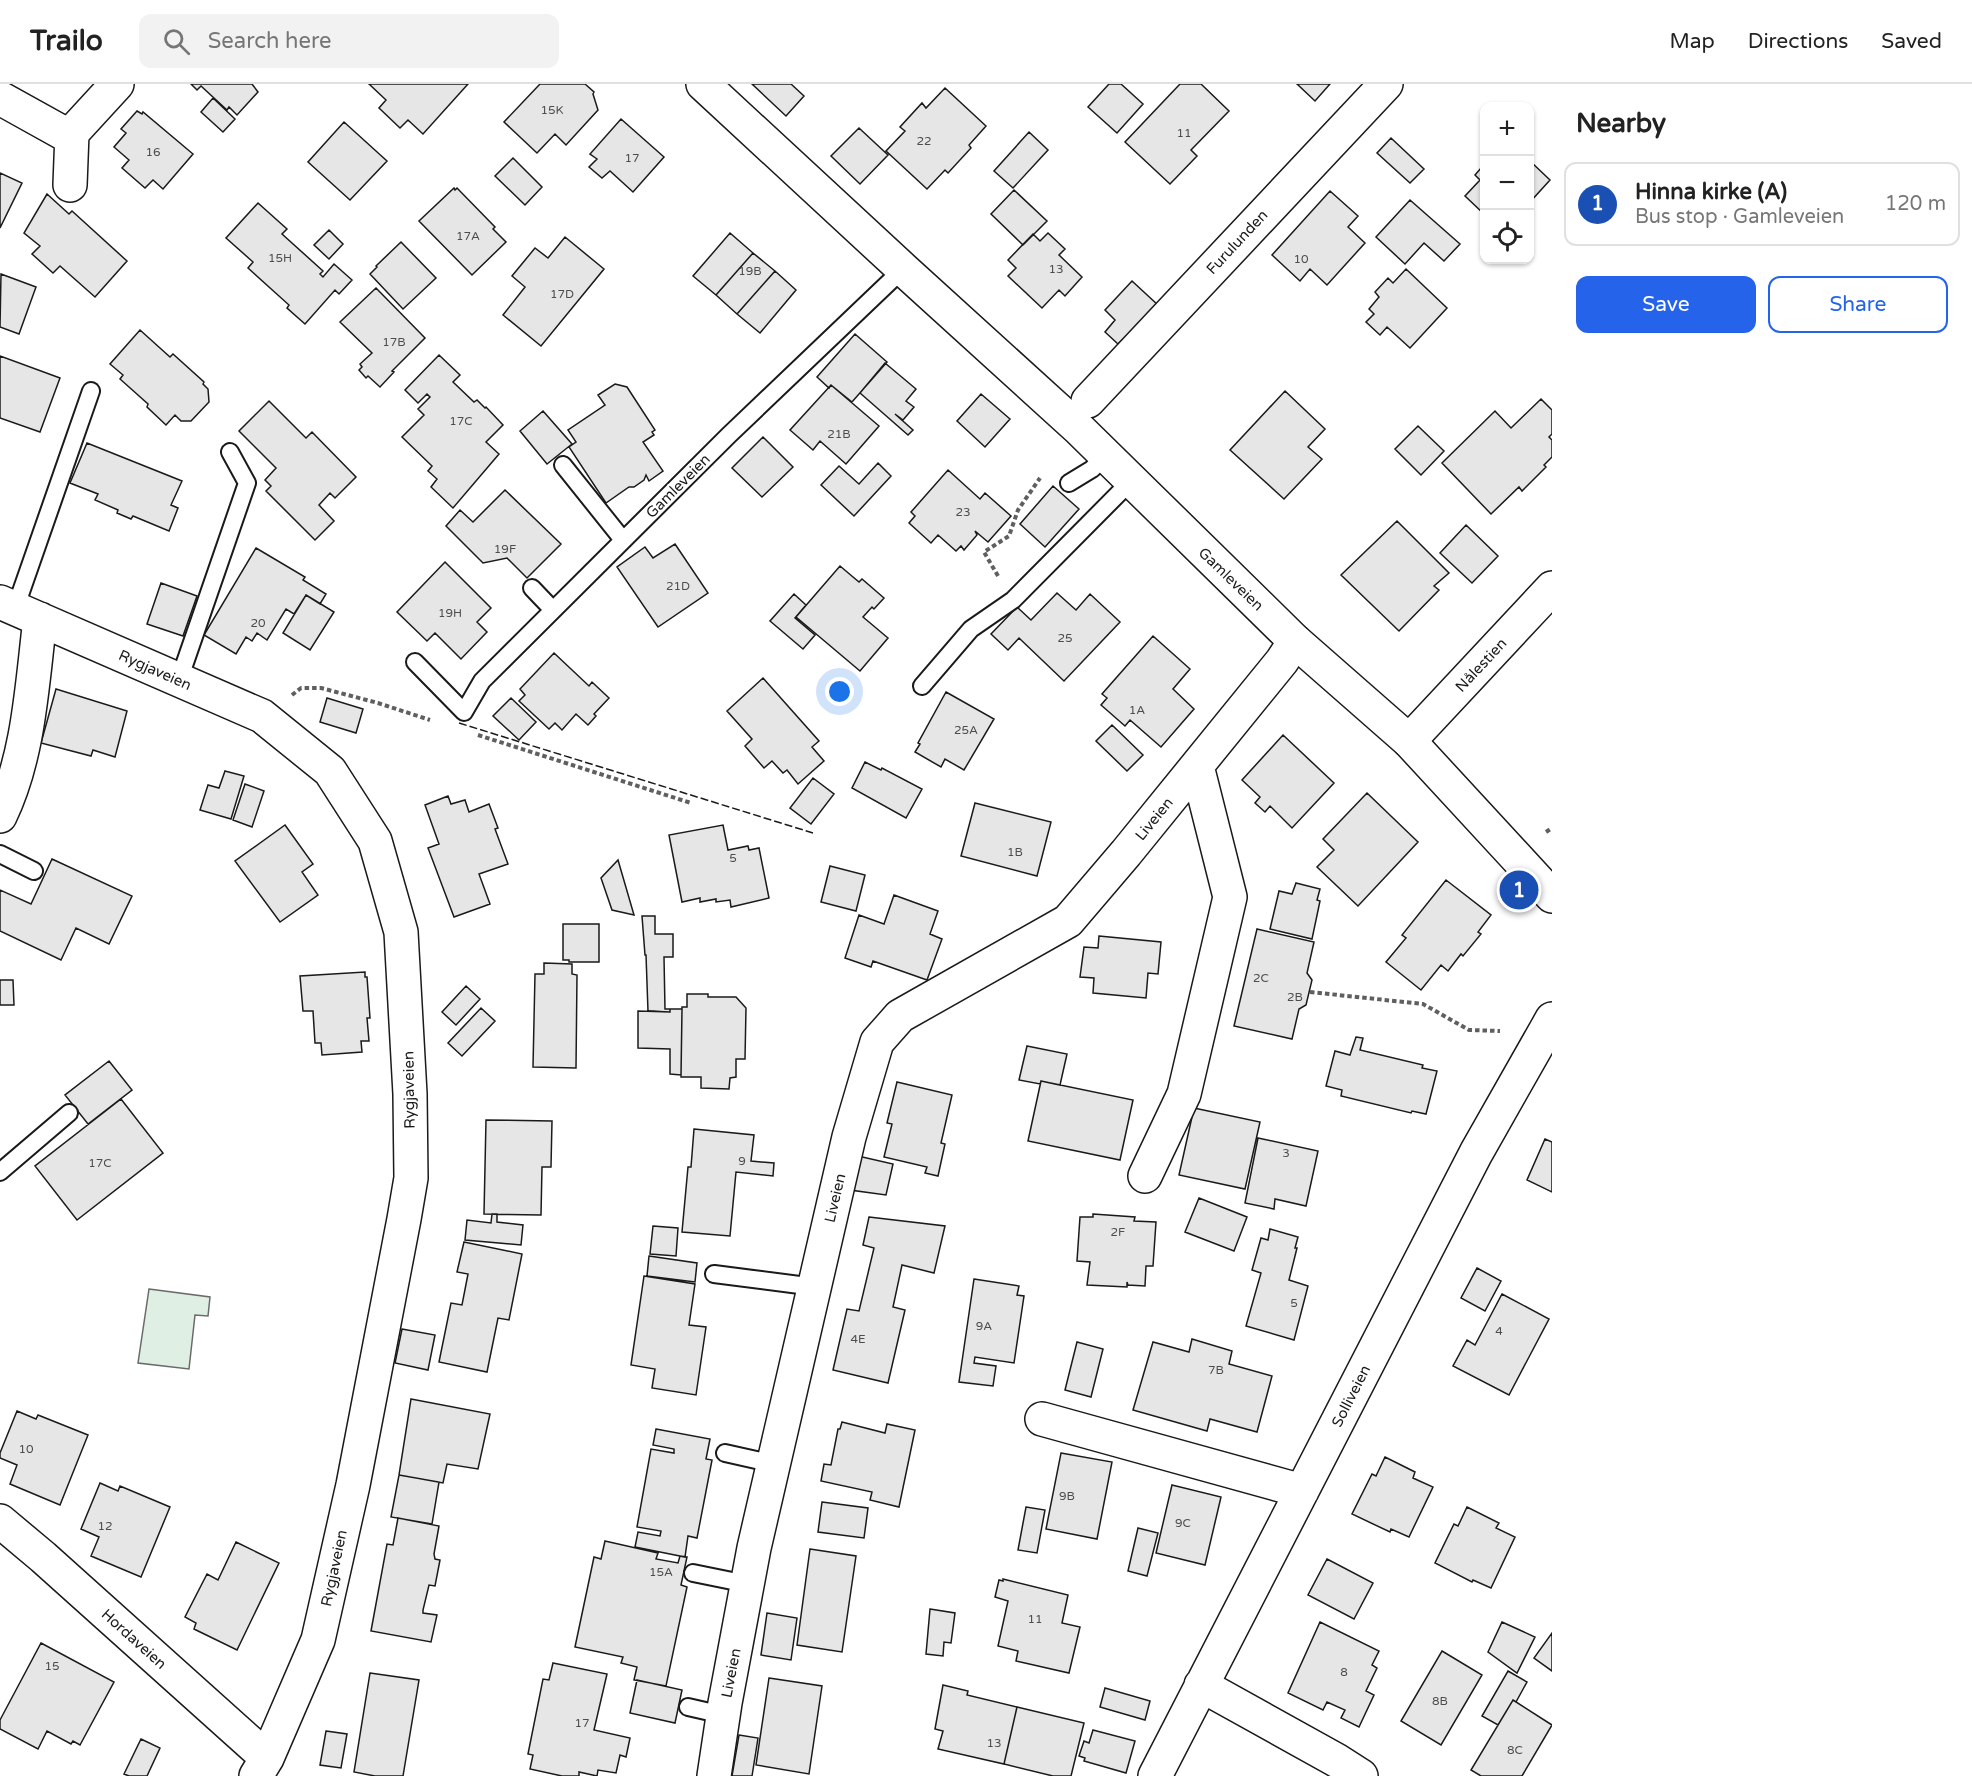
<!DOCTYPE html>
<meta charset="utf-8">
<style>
:root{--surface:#fff;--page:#f2f2f2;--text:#222;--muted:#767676;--line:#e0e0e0;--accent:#2563eb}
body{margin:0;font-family:"Varela Round",sans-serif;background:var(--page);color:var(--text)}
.controls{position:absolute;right:18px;top:18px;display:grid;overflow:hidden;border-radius:12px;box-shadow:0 2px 4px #0004}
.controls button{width:54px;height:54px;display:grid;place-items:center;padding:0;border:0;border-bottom:2px solid var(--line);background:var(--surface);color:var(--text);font:30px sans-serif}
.you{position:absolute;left:840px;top:608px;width:21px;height:21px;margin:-15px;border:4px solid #fff;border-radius:50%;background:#1a73e8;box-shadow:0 0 0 9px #1a73e833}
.badge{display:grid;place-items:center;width:39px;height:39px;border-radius:50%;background:var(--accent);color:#fff;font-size:20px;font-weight:700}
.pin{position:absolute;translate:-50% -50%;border:3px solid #fff;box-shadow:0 2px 6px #0006}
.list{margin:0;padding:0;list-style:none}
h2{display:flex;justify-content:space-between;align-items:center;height:78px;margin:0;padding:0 24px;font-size:26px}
h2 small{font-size:20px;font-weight:400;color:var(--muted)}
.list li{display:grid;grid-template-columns:39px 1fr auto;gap:18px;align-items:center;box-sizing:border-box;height:84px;margin:0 12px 12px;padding:0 12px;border:2px solid var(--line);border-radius:12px}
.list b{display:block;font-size:22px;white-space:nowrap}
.list p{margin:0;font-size:20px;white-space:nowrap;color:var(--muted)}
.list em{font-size:20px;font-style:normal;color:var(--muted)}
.actions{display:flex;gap:12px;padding:18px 24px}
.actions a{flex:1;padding:14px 0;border:2px solid var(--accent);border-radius:12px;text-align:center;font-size:21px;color:var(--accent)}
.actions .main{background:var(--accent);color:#fff}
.icon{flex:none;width:33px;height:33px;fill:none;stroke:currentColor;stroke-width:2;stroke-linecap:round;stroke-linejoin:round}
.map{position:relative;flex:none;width:1552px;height:1692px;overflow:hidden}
header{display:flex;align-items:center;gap:36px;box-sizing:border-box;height:84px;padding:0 30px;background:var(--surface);border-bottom:2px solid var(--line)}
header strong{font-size:28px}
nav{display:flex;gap:33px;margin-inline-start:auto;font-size:21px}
.search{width:420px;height:54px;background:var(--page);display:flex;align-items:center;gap:15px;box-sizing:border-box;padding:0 21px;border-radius:12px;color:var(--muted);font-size:22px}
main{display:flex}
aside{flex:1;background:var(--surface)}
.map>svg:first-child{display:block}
</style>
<header>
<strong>Trailo</strong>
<div class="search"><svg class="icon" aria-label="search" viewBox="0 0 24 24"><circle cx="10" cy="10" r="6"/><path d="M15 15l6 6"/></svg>Search here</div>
<nav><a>Map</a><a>Directions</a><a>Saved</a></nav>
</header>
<main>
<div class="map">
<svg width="1552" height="1692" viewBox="0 0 1552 1692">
<rect width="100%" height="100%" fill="#fff"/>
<path fill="#e0efe3" stroke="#6a6a6a" stroke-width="1.5" d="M149 1205 210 1213 208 1232 195 1231 189 1285 138 1279Z"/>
<path fill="#e6e6e6" stroke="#1a1a1a" stroke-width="1.5" d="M191 0H252L258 8 237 31 229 23 227 26 201 2 197 6Z
M369 0H468L423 50 408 36 400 44 379 24 386 16Z
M540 0H585L594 8 593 10 598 26 566 61 555 50 537 69 504 38Z
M752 0H791L804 12 786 32Z
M1109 0H1121L1143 20 1117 49 1088 23Z
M1180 0H1201L1229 27 1191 66 1197 72 1170 100 1125 58Z
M1297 0H1330L1315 17Z
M945 4 986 42 969 61 971 64 948 89 945 86 927 105 886 67 905 47 900 43 922 19 926 24Z
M213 14 235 35 223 48 201 28Z
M137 27 142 30 143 28 193 70 163 105 153 96 145 104 122 84 129 76 114 63 126 49 121 45Z
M621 35 664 73 633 108 610 87 602 94 589 83 597 75 590 70Z
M344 38 387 77 350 116 308 78Z
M859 44 888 71 860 100 831 72Z
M1029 48 1048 66 1013 104 994 87Z
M1391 54 1424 85 1410 99 1377 69Z
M513 74 542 103 525 121 495 92Z
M1530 77 1550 96 1530 118Z
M1481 84 1484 87V130L1465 112 1480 96 1475 91Z
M0 89 22 99 0 144Z
M454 104 455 106 457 104 495 143 493 145 506 158 472 191 419 137Z
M1014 106 1047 137 1023 161 991 130Z
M1330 107 1358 132 1348 143 1365 159 1327 201 1310 185 1300 197 1272 171Z
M47 110 69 130 72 127 127 177 95 213 60 182 53 189 32 170 40 162 24 149Z
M1410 116 1460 160 1444 177 1424 159 1405 180 1376 153Z
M258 119 287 145 282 150 323 187 320 190 323 193 334 180 352 196 339 210 335 206 305 240 287 224 289 221 248 184 253 178 226 154Z
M329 146 343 160 329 175 314 161Z
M730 149 753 169 716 211 693 192Z
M1048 149 1065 165 1059 171 1082 193 1065 212 1059 206 1042 224 1008 192 1016 184 1008 176 1033 150 1040 157Z
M565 153 604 185 541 262 503 231 525 203 512 192 535 164 548 174Z
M401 158 436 194 403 225 370 190 377 183 376 182Z
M753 169 775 187 737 230 716 211Z
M1406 185 1447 224 1410 264 1387 243 1380 251 1366 238 1374 230 1369 225 1379 213 1375 208 1388 194 1393 199Z
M775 187 796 206 760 249 737 230Z
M1 190 36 203 19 250 0 243Z
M1132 197 1159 222 1118 260 1105 248 1115 236 1105 226Z
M376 204 425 254 392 287 394 288 380 303 368 292 366 294 359 286 362 283 360 280 372 269 340 238Z
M140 246 170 273 173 270 204 298 203 300 208 305 209 318 191 337H181L175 331 166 341 147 323 148 320 120 295 123 291 110 280Z
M855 250 887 278 852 318 831 301 829 304 817 293Z
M439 271 460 291 453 298 474 318 477 316 485 324 486 323 503 341 486 358 499 370 453 424 431 403 437 395 428 387 432 382 402 353 424 331 418 325 430 313 427 310 418 319 405 306Z
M0 272 60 294 40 348 0 334Z
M885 279 916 305 906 317 914 323 903 336 895 330 913 346 908 351 860 309Z
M615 300 627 303 655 346 652 348 654 351 643 358 663 387 649 397 646 391 644 396 634 403H629L606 419 569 363 576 358 568 346 605 321 598 311Z
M831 301 879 342 846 380 820 357 813 366 790 346Z
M1285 307 1325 345 1308 363 1322 375 1284 415 1230 366Z
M981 310 1010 335 985 363 957 337Z
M1541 315 1552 326V350L1549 353 1552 356V373L1544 381 1546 383 1522 407 1519 403 1491 430 1442 379 1495 327 1511 344Z
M269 317 306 354 312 348 356 393 335 414 330 409 319 421 334 437 315 456 266 407 271 402 265 396 276 384 239 347Z
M543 327 572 360 547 380 520 347Z
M1418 342 1444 367 1421 391 1395 365Z
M763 353 793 383 762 413 732 384Z
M87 359 182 397 171 421 178 424 169 447 133 432 131 435 117 429 118 426 95 416 98 410 70 399Z
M878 379 891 392 854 432 821 401 839 382 859 400Z
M948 386 980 415 985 409 1011 432 988 458 975 447 977 451 964 466 961 462 956 467 938 451 931 459 909 439 915 432 911 428Z
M1053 402 1079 425 1045 463 1020 440Z
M505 406 561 460 527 494 507 474 483 479 446 442 460 426 473 438Z
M1397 437 1449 489 1434 502 1439 506 1399 547 1341 491Z
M1466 441 1498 472 1472 499 1440 469Z
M675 460 708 509 658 543 617 483 645 463 653 474Z
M256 464 305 493 303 496 326 510 320 520 306 511 294 530 286 525 267 556 257 549 252 557 246 553 236 570 204 551Z
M445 478 491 524 477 538 487 548 461 575 435 549 427 557 397 528Z
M840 482 859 498 862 495 884 514 874 525 872 523 863 533 888 554 860 587 796 533Z
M161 499 197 512 183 552 147 540Z
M1057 509 1076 526 1090 510 1120 538 1064 597 1019 554 1008 566 991 550 1017 523 1031 536Z
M794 510 806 521 795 534 815 551 803 565 770 537Z
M306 511 334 528 310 566 283 549Z
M1153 552 1190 585 1173 605 1194 625 1161 663 1130 636 1125 642 1101 621 1107 614 1102 610Z
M554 569 589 602 592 598 609 614 594 630 596 632 588 641 576 630 562 646 555 639 549 645 519 617 525 611 520 605Z
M763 594 819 657 812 663 824 677 798 700 787 686 783 689 772 677 764 684 745 662 752 655 727 627Z
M56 605 127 627 115 673 93 666 91 672 41 659Z
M946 608 994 635 964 686 945 675 941 683 915 668 920 660 918 659Z
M327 614 363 625 356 649 320 638Z
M511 614 536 638 519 656 493 632Z
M1112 641 1143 671 1127 687 1096 657Z
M1283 651 1334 699 1292 744 1270 722 1265 728 1255 719 1260 713 1242 696Z
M865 678 881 686 882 684 922 705 906 734 852 704Z
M225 687 244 692 231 735 200 726 208 701 219 704Z
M813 694 834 710 811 740 790 724Z
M245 700 264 707 252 743 233 736Z
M1367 709 1418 758 1358 822 1317 783 1334 766 1323 755Z
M448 712 451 720 465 716 469 728 489 720 498 744 495 745 508 780 479 790 490 820 454 833 428 764 439 760 425 721Z
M975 719 1051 738 1037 792 961 772Z
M285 741 313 780 302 788 318 811 280 838 235 777Z
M723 741 728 766 748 762 749 766 759 764 769 814 731 823 730 816 716 818V815L700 818V814L682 818 669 751Z
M52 775 132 812 109 860 76 844 61 876 0 847V806L31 820Z
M618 776 634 831 612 826 601 794Z
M830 782 865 791 856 827 821 818Z
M1446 796 1491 831 1478 848 1481 850 1463 872 1461 870 1448 887 1441 881 1421 906 1386 878 1406 854 1402 851Z
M1296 799 1320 805 1317 816 1320 817 1312 855 1270 845 1279 807 1292 810Z
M894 811 938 827 930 850 942 855 927 896 873 877 871 883 845 874 859 831 884 840Z
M642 832H655V850H673V873H664L665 925H670V928L648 927 646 871H645Z
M563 840H599V878H569V876H563Z
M1257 845 1314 858 1307 889 1312 896 1306 921 1299 925 1292 955 1234 942Z
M1099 852 1161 858 1158 890 1148 889 1146 914 1093 909 1094 894 1080 893 1084 863 1098 864Z
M544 879 572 880V890L577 891 576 984 533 983 535 890H544Z
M365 888V893H367L370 934H367L369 957H361L362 968 322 971 321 959H315L313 927H303L300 892Z
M0 896H13L14 921H0Z
M466 902 480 915 456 941 442 928Z
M687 910H708V913H736L746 924 745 975H736V993L730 994 729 1005 701 1004V993H681L682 925V923H687Z
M481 924 495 937 462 972 448 959Z
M670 925H682L681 991 670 990V965L638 964V927L670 928Z
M1356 953 1363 954 1360 966 1423 981 1422 984 1437 987 1426 1030 1412 1027 1411 1029 1341 1012 1342 1006 1326 1002 1335 967 1350 971Z
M1027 962 1067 970 1060 1001 1041 997 1040 1000 1019 996Z
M109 977 132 1006 88 1040 65 1011Z
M1041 997 1133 1016 1120 1076 1028 1057Z
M897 998 952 1011 941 1059 945 1060 938 1092 925 1089 927 1083 884 1073 892 1040 887 1039Z
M121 1015 163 1069 77 1136 35 1082Z
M1194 1024 1260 1038 1245 1105 1179 1091Z
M486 1036 552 1037 551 1083H542L541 1131 484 1130Z
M694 1045 754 1051 751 1077 774 1079 773 1092 736 1088 730 1152 682 1148 688 1083H691Z
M1258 1054 1318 1067 1306 1122 1275 1115 1274 1125 1245 1119Z
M1545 1055 1552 1058V1108L1527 1096Z
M858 1072 893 1080 886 1111 850 1106Z
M1199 1114 1247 1133 1234 1167 1185 1148Z
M492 1130H497V1138L523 1141 521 1161 465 1156 467 1136 491 1139Z
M1093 1130 1135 1133 1134 1137 1156 1138 1153 1182H1146L1145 1202 1128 1201 1127 1198V1203L1087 1201 1090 1178 1077 1177 1080 1133H1093Z
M869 1133 945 1142 934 1189 902 1181 893 1223 905 1226 888 1299 833 1286 847 1225 859 1227 874 1164 863 1161Z
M653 1142 678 1144 676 1172 650 1170Z
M1270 1145 1298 1153 1295 1164H1297L1289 1196 1308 1202 1294 1256 1246 1242 1261 1189 1252 1186 1261 1154 1268 1156Z
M464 1158 522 1170 509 1236 498 1234 487 1288 439 1278 451 1219 462 1221 468 1190 457 1188Z
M649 1172 697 1179 695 1198 647 1192Z
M1477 1184 1501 1197 1485 1227 1461 1214Z
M644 1192 695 1200 689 1241 706 1243 696 1311 652 1304 655 1285 631 1281Z
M974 1195 1019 1202 1017 1211 1024 1212 1014 1279 975 1273 974 1279 996 1282 993 1302 959 1298Z
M1502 1210 1549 1235 1509 1311 1453 1282 1467 1256 1475 1261Z
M402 1245 435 1251 428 1286 395 1279Z
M1192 1255 1232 1267 1229 1280 1272 1292 1257 1348 1210 1335 1207 1347 1133 1326 1153 1258 1189 1268Z
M1077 1258 1103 1265 1091 1313 1065 1306Z
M411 1315 490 1330 478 1385 447 1380 443 1399 399 1391Z
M17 1327 36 1335 38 1331 88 1351 60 1421 10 1400 17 1381 0 1374V1369Z
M842 1338 885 1349 887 1340 915 1346 899 1423 870 1416 872 1408 821 1397 824 1380 831 1381 838 1345H840Z
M656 1345 710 1355 706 1375 712 1376 697 1454 688 1452 685 1473 635 1463 638 1448 660 1452 661 1447 637 1443 651 1365 674 1369V1365L653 1361Z
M1061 1369 1112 1378 1097 1455 1046 1445Z
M1385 1373 1415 1388 1413 1394 1433 1403 1409 1453 1391 1445 1390 1448 1352 1430 1372 1390 1376 1392Z
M399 1391 439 1398 432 1440 391 1433Z
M100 1399 118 1407 120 1402 170 1423 141 1493 91 1472 99 1453 81 1445Z
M1172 1401 1221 1413 1205 1481 1156 1469Z
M822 1418 868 1424 864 1454 818 1448Z
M1026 1423 1045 1426 1037 1469 1018 1466Z
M1467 1423 1499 1439 1496 1444 1515 1453 1491 1504 1473 1496 1472 1498 1435 1479 1454 1440 1458 1442Z
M398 1434 439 1442 434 1470 435 1475 440 1476 435 1502 429 1501 423 1526V1529L437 1531 431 1558 371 1547 387 1460 393 1461Z
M1138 1444 1158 1449 1147 1492 1128 1487Z
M605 1457 658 1469 656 1475 678 1479 680 1472 687 1473 681 1501 687 1503 666 1602 634 1596 637 1583 621 1579 623 1573 575 1563 594 1473 601 1475Z
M236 1458 279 1479 237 1566 194 1545 196 1539 185 1533 207 1490 218 1496Z
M810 1465 856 1472 842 1568 797 1561Z
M1327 1475 1373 1499 1354 1535 1308 1511Z
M1003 1495 1068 1511 1062 1539 1080 1543 1069 1589 1016 1577 1018 1567 998 1562 1008 1517 995 1513 999 1496 1003 1497Z
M930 1525 955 1529 951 1559 944 1558 943 1572 926 1570Z
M767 1529 797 1534 791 1576 761 1571Z
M1320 1538 1379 1567 1372 1581 1377 1584 1366 1607 1374 1611 1359 1643 1341 1634 1345 1626 1327 1618 1323 1626 1288 1609Z
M1502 1538 1535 1553 1517 1589 1488 1568Z
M1552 1549V1587L1534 1574Z
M41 1559 114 1598 80 1661 73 1657 71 1660 47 1647 38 1665 0 1645V1636Z
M1442 1567 1482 1591 1441 1661 1401 1637Z
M553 1579 607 1590 594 1646 630 1654 626 1673 620 1671 616 1689 598 1686 597 1692 579 1688V1692H562L530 1685 533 1671 528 1670 543 1595 549 1596Z
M1508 1587 1527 1598 1516 1618 1513 1616 1498 1641 1482 1632Z
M370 1589 419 1596 403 1692H375L354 1688Z
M769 1594 822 1602 809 1690 756 1681Z
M637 1596 682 1606 675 1639 630 1629Z
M943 1601 968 1607 967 1611 1017 1623 1004 1680 938 1665 943 1647 935 1645Z
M1105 1604 1150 1617 1145 1636 1100 1623Z
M1513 1616 1552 1641 1522 1692H1481L1471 1686Z
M1017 1623 1084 1639 1071 1692H1053L1004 1680Z
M1093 1646 1135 1657 1126 1689 1084 1677 1085 1674 1079 1672 1084 1657 1089 1659Z
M326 1647 347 1650 341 1684 320 1681Z
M739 1651 758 1654 752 1692H732Z
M141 1655 160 1664 147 1692H129L124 1690Z"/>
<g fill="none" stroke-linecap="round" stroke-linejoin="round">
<g stroke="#1a1a1a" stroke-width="20">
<path id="service" d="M563 381 623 456
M1069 399 1092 385 1106 371
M532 504 553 526
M15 525 91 307
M415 578 464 628 482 597 729 351 903 185
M179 596 247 399 230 368
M922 602 971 545 1013 516 1131 397
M0 770 34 787
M0 1088 69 1029
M714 1190 815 1203
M725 1369 774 1380
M693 1489 747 1500
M688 1623 723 1631"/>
</g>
<g stroke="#1a1a1a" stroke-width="36">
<path id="minor" d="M0 14 72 54
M70 101 72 49 117 0
M1088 317 1386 0
M0 518 262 632 330 687 375 757 401 848 410 1010 411 1094 404 1135 353 1401 318 1556 267 1674 256 1692
M1409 657 1552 504
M0 732C29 672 32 601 40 535
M1145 1092 1184 1010 1230 813 1197 682
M1042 1335 1302 1407
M0 1437 43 1473 267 1674
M1201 1601 1336 1676 1361 1692
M714 1692 725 1619 754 1464 849 1053 877 958 900 932 1068 837 1126 769 1282 577 1295 557
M1155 1692 1476 1069 1552 935"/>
</g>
<g stroke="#1a1a1a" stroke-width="36">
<path id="tertiary" d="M703 0 903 185 1078 344 1295 557 1409 657 1552 812"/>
</g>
<path stroke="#5f5f5f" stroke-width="4" stroke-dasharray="4.5 3" stroke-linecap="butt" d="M998 492 984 468 1009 452 1018 426 1040 394
M292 611 301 604H321L378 619 430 636
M478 651 691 719
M1546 748 1552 744
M1310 908 1423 920 1469 946 1500 947"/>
<use href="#service" stroke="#fff" stroke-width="16"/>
<use href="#minor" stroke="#fff" stroke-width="33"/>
<use href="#tertiary" stroke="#fff" stroke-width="33"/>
<path stroke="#1a1a1a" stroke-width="1.5" stroke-dasharray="8 3" stroke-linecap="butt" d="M459 639 813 749"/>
</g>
<g text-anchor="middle" stroke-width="4.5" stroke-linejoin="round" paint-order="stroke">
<g font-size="12" fill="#4d4d4d">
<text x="552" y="30">15K</text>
<text x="1184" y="53">11</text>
<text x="924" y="61">22</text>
<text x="153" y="72">16</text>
<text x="632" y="78">17</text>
<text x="468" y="156">17A</text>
<text x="280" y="178">15H</text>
<text x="1301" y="179">10</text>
<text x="1056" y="189">13</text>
<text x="750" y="191">19B</text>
<text x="562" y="214">17D</text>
<text x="394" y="262">17B</text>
<text x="461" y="341">17C</text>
<text x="839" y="354">21B</text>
<text x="963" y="432">23</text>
<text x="505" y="469">19F</text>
<text x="678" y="506">21D</text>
<text x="450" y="533">19H</text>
<text x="258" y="543">20</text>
<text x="1065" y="558">25</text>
<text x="1137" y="630">1A</text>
<text x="966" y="650">25A</text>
<text x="1015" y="772">1B</text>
<text x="733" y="778">5</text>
<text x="1261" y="898">2C</text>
<text x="1295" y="917">2B</text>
<text x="1286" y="1073">3</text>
<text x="742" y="1081">9</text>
<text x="100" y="1083">17C</text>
<text x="1118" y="1152">2F</text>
<text x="1294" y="1223">5</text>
<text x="984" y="1246">9A</text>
<text x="1499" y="1251">4</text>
<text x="858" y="1259">4E</text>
<text x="1216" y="1290">7B</text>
<text x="26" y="1369">10</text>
<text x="1067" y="1416">9B</text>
<text x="1183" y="1443">9C</text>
<text x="105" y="1446">12</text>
<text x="661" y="1492">15A</text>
<text x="1035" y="1539">11</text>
<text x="52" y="1586">15</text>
<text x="1344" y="1592">8</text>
<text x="1440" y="1621">8B</text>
<text x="582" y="1643">17</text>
<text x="994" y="1663">13</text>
<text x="1515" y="1670">8C</text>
</g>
<g font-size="15" fill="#1a1a1a" stroke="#fff">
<text transform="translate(1237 158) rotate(-47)" y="5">Furulunden</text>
<text transform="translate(678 402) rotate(-45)" y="5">Gamleveien</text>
<text transform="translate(1231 495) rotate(44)" y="5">Gamleveien</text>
<text transform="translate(1481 581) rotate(-47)" y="5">Nålestien</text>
<text transform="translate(155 586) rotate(24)" y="5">Rygjaveien</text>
<text transform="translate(1154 735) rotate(-51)" y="5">Liveien</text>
<text transform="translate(409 1006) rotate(-91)" y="5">Rygjaveien</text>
<text transform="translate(835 1114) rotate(-77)" y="5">Liveien</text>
<text transform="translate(1351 1312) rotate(-63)" y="5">Solliveien</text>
<text transform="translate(334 1484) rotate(-78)" y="5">Rygjaveien</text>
<text transform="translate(134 1555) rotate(42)" y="5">Hordaveien</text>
<text transform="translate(731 1589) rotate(-79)" y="5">Liveien</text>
</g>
</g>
</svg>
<div class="controls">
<button>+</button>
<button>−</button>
<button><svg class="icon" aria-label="locate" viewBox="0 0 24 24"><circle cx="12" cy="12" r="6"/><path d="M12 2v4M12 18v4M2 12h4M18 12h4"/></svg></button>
</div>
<div class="you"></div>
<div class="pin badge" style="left:1519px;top:806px;background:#1a4fb4">1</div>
</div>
<aside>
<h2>Nearby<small></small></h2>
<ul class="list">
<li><span class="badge" style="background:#1a4fb4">1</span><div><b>Hinna kirke (A)</b><p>Bus stop · Gamleveien</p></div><em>120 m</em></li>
</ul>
<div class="actions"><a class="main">Save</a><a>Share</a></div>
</aside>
</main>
